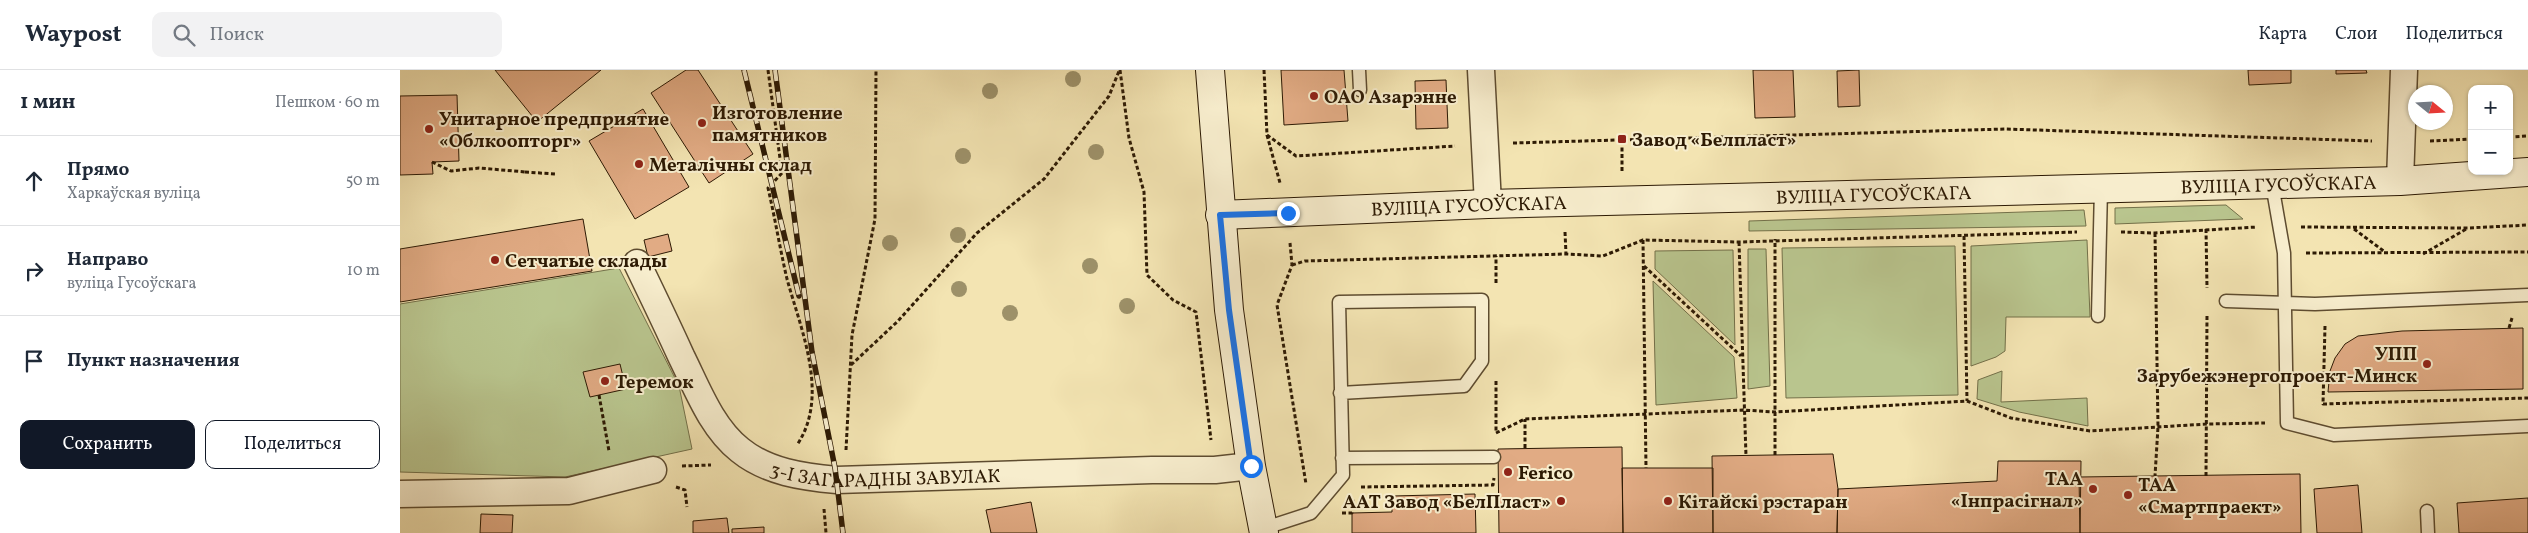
<!DOCTYPE html>
<html lang="ru">
<meta charset="utf-8">
<style>
:root{--surface:#fff;--page:#f2f2f3;--text:#1f2937;--muted:#747a83;--line:#e0e1e3;--accent:#111827}
body{margin:0;font-family:Vollkorn,serif;background:var(--page);color:var(--text)}
.controls{position:absolute;right:15px;top:15px;display:grid;overflow:hidden;border-radius:10px;box-shadow:0 1px 4px #0004}
.controls button{width:45px;height:45px;display:grid;place-items:center;padding:0;border:0;border-bottom:1px solid var(--line);background:var(--surface);color:var(--text);font:25px sans-serif}
.compass{position:absolute;left:2008px;top:15px;width:45px;height:45px;border-radius:50%;background:var(--surface);box-shadow:0 1px 4px #0004;rotate:108deg}
.stop{position:absolute;width:15px;height:15px;margin:-11px;border:4px solid #1a73e8;border-radius:50%;background:#fff}
.stop.end{background:#1a73e8;border-color:#fff;box-shadow:0 1px 5px #0008}
.list{margin:0;padding:0;list-style:none}
h2{display:flex;justify-content:space-between;align-items:center;height:65px;margin:0;padding:0 20px;font-size:21px}
h2 small{font-size:16px;font-weight:400;color:var(--muted)}
.list li{display:grid;grid-template-columns:32px 1fr auto;gap:15px;align-items:center;box-sizing:border-box;height:90px;padding:0 20px;border-top:1px solid var(--line)}
.list b{display:block;font-size:19px;white-space:nowrap}
.list p{margin:0;font-size:16px;white-space:nowrap;color:var(--muted)}
.list em{font-size:16px;font-style:normal;color:var(--muted)}
.actions{display:flex;gap:10px;padding:15px 20px}
.actions a{flex:1;padding:11px 0;border:1px solid var(--accent);border-radius:10px;text-align:center;font-size:18px;color:var(--accent)}
.actions .main{background:var(--accent);color:#fff}
.icon{flex:none;width:28px;height:28px;fill:none;stroke:currentColor;stroke-width:2;stroke-linecap:round;stroke-linejoin:round}
.map{position:relative;flex:none;width:2128px;height:463px;overflow:hidden}
header{display:flex;align-items:center;gap:30px;box-sizing:border-box;height:70px;padding:0 25px;background:var(--surface);border-bottom:1px solid var(--line)}
header strong{font-size:24px}
nav{display:flex;gap:28px;margin-inline-start:auto;font-size:18px}
.search{width:350px;height:45px;background:var(--page);display:flex;align-items:center;gap:12px;box-sizing:border-box;padding:0 18px;border-radius:10px;color:var(--muted);font-size:19px}
main{display:flex}
aside{flex:1;background:var(--surface)}
.map>svg:first-child{display:block}
</style>
<header>
<strong>Waypost</strong>
<div class="search"><svg class="icon" aria-label="search" viewBox="0 0 24 24"><circle cx="10" cy="10" r="6"/><path d="M15 15l6 6"/></svg>Поиск</div>
<nav><a>Карта</a><a>Слои</a><a>Поделиться</a></nav>
</header>
<main>
<aside>
<h2>1 мин<small>Пешком · 60 m</small></h2>
<ul class="list">
<li><svg class="icon" aria-label="ahead" viewBox="0 0 24 24"><path d="M12 20V5M6 11l6-6 6 6"/></svg><div><b>Прямо</b><p>Харкаўская вуліца</p></div><em>50 m</em></li>
<li><svg class="icon" aria-label="right" viewBox="0 0 24 24"><path d="M7 20v-9h11M14 6l5 5-5 5"/></svg><div><b>Направо</b><p>вуліца Гусоўскага</p></div><em>10 m</em></li>
<li><svg class="icon" aria-label="arrive" viewBox="0 0 24 24"><path d="M6 21V4h12l-3 4 3 4H6"/></svg><div><b>Пункт назначения</b></div></li>
</ul>
<div class="actions"><a class="main">Сохранить</a><a>Поделиться</a></div>
</aside>
<div class="map">
<svg width="2128" height="463" viewBox="0 0 2128 463">
<rect width="100%" height="100%" fill="#f3e4b2"/>
<filter id="stains"><feTurbulence type="fractalNoise" baseFrequency=".004" numOctaves="4"/><feColorMatrix values="0 0 0 0 .2 0 0 0 0 .09 0 0 0 0 .02 0 0 0 .5 -.17"/></filter>
<radialGradient id="worn" r=".72"><stop offset=".6" stop-color="#630" stop-opacity="0"/><stop offset="1" stop-color="#630" stop-opacity=".3"/></radialGradient>
<path fill="#b9c58e" stroke="#737049" d="M1826 135 1843 149 1715 154V138Z
M1684 140 1686 156 1349 161V151Z
M1687 170 1690 247H1606L1605 281 1596 287 1571 296V176Z
M1555 176 1558 325 1386 328 1382 178Z
M1348 179H1366L1370 316 1348 319Z
M1333 180 1335 275 1255 199V181Z
M219 198 279 316 292 379 165 407 0 402V234Z
M1253 211 1334 287 1337 328 1256 335Z
M1602 301 1601 332 1687 328 1688 356 1619 342 1577 329 1578 310Z"/>
<path fill="#e1ab84" stroke="#2d1a04" d="M95 0H201L137 52Z
M286 0H298L353 84 309 113 251 23Z
M881 0H944L948 51 884 55Z
M1353 0H1393L1395 47 1355 48Z
M1459 0 1460 36 1438 37 1437 1Z
M1848 0H1891V13L1849 15Z
M1936 0H1966L1967 3 1936 4Z
M1046 10 1048 58 1016 59 1015 11Z
M57 25 59 91 32 92 33 104 0 105V26Z
M243 39 289 117 235 149 189 71Z
M183 149 192 201 0 232V179Z
M268 164 272 181 248 187 244 170Z
M2123 258V319L1928 322 1930 301 1935 288 1945 274 1958 266 2002 261Z
M220 294 226 319 190 327 183 302Z
M1222 377 1223 463H1099L1098 379Z
M1433 384 1438 419 1437 463H1313L1312 386Z
M1598 391H1681L1680 463H1437L1438 419 1597 411Z
M1222 398H1313V463H1223Z
M1900 404 1901 463H1680L1679 407Z
M1958 415 1962 463H1917L1914 419Z
M1075 424 1076 463H952V443L992 442V426Z
M2128 428V463H2059L2057 433Z
M631 432 637 463H591L586 440Z
M81 444 113 445 112 463H80Z
M327 448 329 463H293V451Z
M364 457V463H332V459Z"/>
<g fill="none" stroke-linecap="round" stroke-linejoin="round">
<g stroke="#5e4c30" stroke-width="15">
<path id="service" d="M959 0 960 20
M1872 114 1884 183 1887 353 1934 365 2128 356
M1826 231 1915 234 2128 225
M1698 246 1701 118
M942 388 1094 387
M2027 441 2028 463
M862 459 911 443 943 405 939 232 1082 230V291L1064 316 940 323"/>
</g>
<g stroke="#5e4c30" stroke-width="29">
<g id="minor">
<path d="M1081 0 1088 134"/>
<path d="M2000 111 2004 0"/>
<path id="s1" d="M237 193C252 224 267 255 281 286 297 318 311 357 340 380 367 402 403 407 437 410L752 400H815L851 396"/>
<path d="M0 424 169 421 253 400"/>
</g>
</g>
<g stroke="#2d1a04" stroke-width="30">
<g id="secondary">
<path d="M810 0 829 240 851 396 864 463"/>
<path id="s2" d="M820 145 1088 134 2000 111 2128 102"/>
</g>
</g>
<path stroke="#2d1a04" stroke-width="3" stroke-dasharray="4 2.5" stroke-linecap="butt" d="M368 0 382 103 368 118C375 148 380 179 387 209 401 260 430 326 397 375
M720 0 729 68 744 122 747 205 773 230 796 242 811 370
M864 0 867 65 880 113
M867 65 896 86 1055 76
M2109 67 2128 66
M2030 71 2072 69
M1113 73 1605 59 1972 71
M32 92 51 101 79 98 126 102
M1222 101V69
M125 102 155 104
M1901 157 2068 158 2128 155
M1806 159 1807 218
M1954 159 1985 182
M1165 162 1166 184
M1721 162 1755 163 1857 157
M1755 163 1758 357 1755 406
M1564 166 1567 331
M1243 170 1246 398
M1339 172 1346 386
M890 173 892 195 877 235 906 414
M1906 183 2128 182
M2023 184 2068 158
M892 195 905 191 1166 184 1203 186 1243 170 1339 172 1677 162
M1244 196 1341 286
M1096 213V186
M1925 256 1923 334 2128 328
M2109 258 2112 248
M451 295 498 251 577 163 644 109 709 26 719 1
M1096 311V363L1125 349 1343 340 1375 342 1567 331 1611 348 1690 361 1808 354 1865 353
M199 325 209 381
M1125 378V349
M446 380 452 265 475 149 476 0
M1375 385V169
M282 396 311 395
M1806 406 1807 245
M276 417 285 420 287 437
M961 417 1093 415 1094 408
M424 439 426 463
M942 443H952L953 429"/>
<use href="#service" stroke="#f7edcd" stroke-width="12"/>
<use href="#minor" stroke="#f7edcd" stroke-width="26"/>
<use href="#secondary" stroke="#f7edcd" stroke-width="28"/>
<g stroke="#2d1a04" stroke-width="5.5">
<path id="rail" d="M344 0 399 226
M375 0 412 282 435 398 443 463"/>
</g>
<use href="#rail" stroke="#f7edcd" stroke-width="4" stroke-dasharray="11" stroke-linecap="butt"/>
</g>
<g fill="#9d9169">
<circle cx="673" cy="9" r="8"/>
<circle cx="590" cy="21" r="8"/>
<circle cx="696" cy="82" r="8"/>
<circle cx="563" cy="86" r="8"/>
<circle cx="558" cy="165" r="8"/>
<circle cx="490" cy="173" r="8"/>
<circle cx="690" cy="196" r="8"/>
<circle cx="559" cy="219" r="8"/>
<circle cx="727" cy="236" r="8"/>
<circle cx="610" cy="243" r="8"/>
</g>
<g fill="none" stroke-linecap="round" stroke-linejoin="round">
<path stroke="#1a73e8" stroke-width="6" d="M851 396 829 240 820 145 888 143"/>
</g>
<g fill="#8f2418" stroke="#f7edcd" stroke-width="2">
<circle cx="914" cy="26" r="5"/>
<circle cx="302" cy="53" r="5"/>
<circle cx="29" cy="59" r="5"/>
<rect x="1217" y="64" width="10" height="10" rx="2.5"/>
<circle cx="239" cy="94" r="5"/>
<circle cx="95" cy="190" r="5"/>
<circle cx="2027" cy="294" r="5"/>
<circle cx="205" cy="311" r="5"/>
<circle cx="1108" cy="402" r="5"/>
<circle cx="1693" cy="419" r="5"/>
<circle cx="1728" cy="425" r="5"/>
<circle cx="1161" cy="431" r="5"/>
<circle cx="1268" cy="431" r="5"/>
</g>
<g text-anchor="middle" stroke-width="4" stroke-linejoin="round" paint-order="stroke">
<g font-size="19" font-weight="bold" fill="#2d1a04" stroke="#f7edcd" text-anchor="start">
<text x="924" y="33">ОАО Азарэнне</text>
<text x="312" y="49">Изготовление<tspan x="312" dy="22">памятников</tspan></text>
<text x="39" y="55">Унитарное предприятие<tspan x="39" dy="22">«Облкоопторг»</tspan></text>
<text x="1232" y="76">Завод «Белпласт»</text>
<text x="249" y="101">Металічны склад</text>
<text x="105" y="197">Сетчатые склады</text>
<text x="2017" y="290" text-anchor="end">УПП<tspan x="2017" dy="22">Зарубежэнергопроект-Минск</tspan></text>
<text x="215" y="318">Теремок</text>
<text x="1118" y="409">Ferico</text>
<text x="1683" y="415" text-anchor="end">ТАА<tspan x="1683" dy="22">«Інпрасігнал»</tspan></text>
<text x="1738" y="421">ТАА<tspan x="1738" dy="22">«Смартпраект»</tspan></text>
<text x="1151" y="438" text-anchor="end">ААТ Завод «БелПласт»</text>
<text x="1278" y="438">Кітайскі рэстаран</text>
</g>
<g font-size="19" fill="#2d1a04" stroke="#f7edcd">
<text dy="7" stroke="none"><textPath href="#s2" startOffset="1059">ВУЛІЦА ГУСОЎСКАГА</textPath></text>
<text dy="7" stroke="none"><textPath href="#s2" startOffset="654">ВУЛІЦА ГУСОЎСКАГА</textPath></text>
<text dy="7" stroke="none"><textPath href="#s2" startOffset="249">ВУЛІЦА ГУСОЎСКАГА</textPath></text>
<text dy="7" stroke="none"><textPath href="#s1" startOffset="366">3-І ЗАГАРАДНЫ ЗАВУЛАК</textPath></text>
</g>
</g>
<rect width="100%" height="100%" filter="url(#stains)"/>
<rect width="100%" height="100%" fill="url(#worn)"/>
</svg>
<div class="controls">
<button>+</button>
<button>−</button>
</div>
<svg class="compass" viewBox="-18 -18 36 36"><path d="M0-13l5 13h-10z" fill="#e53935"/><path d="M0 13l5-13h-10z" fill="#747a83"/></svg>
<div class="stop" style="left:851px;top:396px"></div>
<div class="stop end" style="left:888px;top:143px"></div>
</div>
</main>
